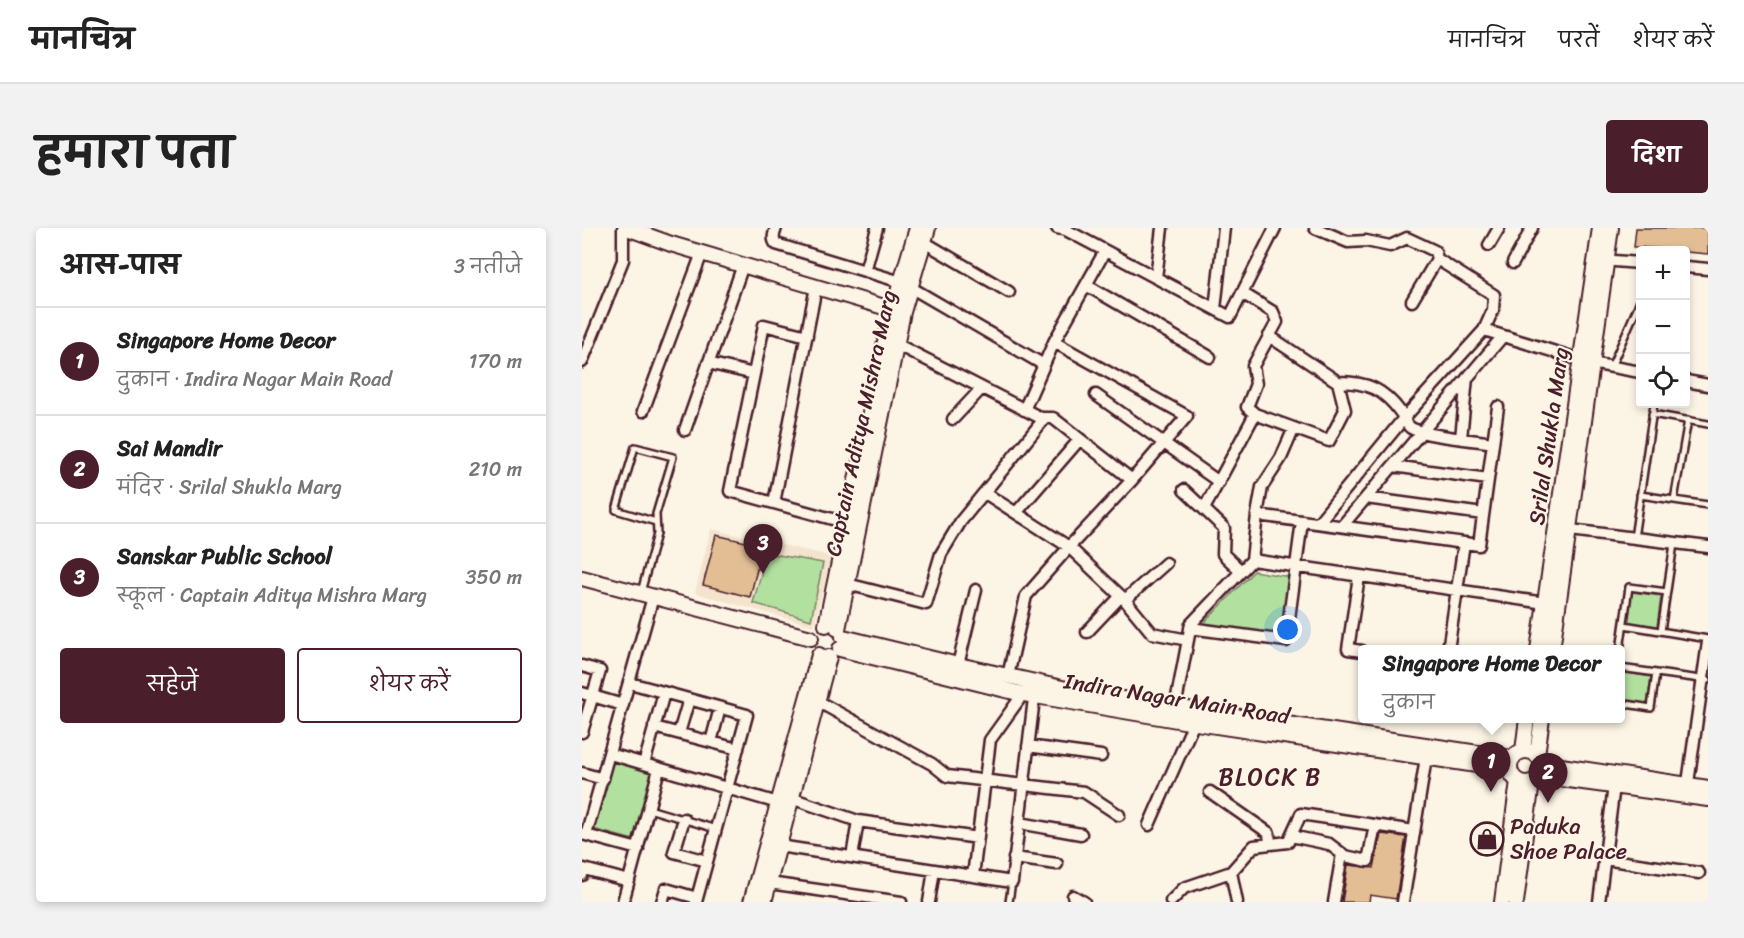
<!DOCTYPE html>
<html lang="hi">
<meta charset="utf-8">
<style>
:root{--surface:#fff;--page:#f2f2f2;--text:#222;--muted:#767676;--line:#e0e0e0;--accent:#4a1f2b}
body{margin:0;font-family:Sriracha,"Playpen Sans Deva",sans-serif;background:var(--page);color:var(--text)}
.controls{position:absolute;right:18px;top:18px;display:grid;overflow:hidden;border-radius:6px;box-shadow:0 3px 9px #0003}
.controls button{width:54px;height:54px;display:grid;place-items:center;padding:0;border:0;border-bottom:2px solid var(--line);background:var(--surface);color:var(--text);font:30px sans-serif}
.you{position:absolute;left:706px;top:402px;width:21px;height:21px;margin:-15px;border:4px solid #fff;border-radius:50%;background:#1a73e8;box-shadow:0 0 0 9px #1a73e833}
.badge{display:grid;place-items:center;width:39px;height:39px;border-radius:50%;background:var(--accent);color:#fff;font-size:20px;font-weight:700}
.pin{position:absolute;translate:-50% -50px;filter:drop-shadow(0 2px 3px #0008)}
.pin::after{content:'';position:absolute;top:32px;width:21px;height:18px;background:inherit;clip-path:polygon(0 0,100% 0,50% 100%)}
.popup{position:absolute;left:776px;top:417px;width:267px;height:78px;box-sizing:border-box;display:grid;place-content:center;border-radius:6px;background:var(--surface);filter:drop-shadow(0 2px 4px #0005);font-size:20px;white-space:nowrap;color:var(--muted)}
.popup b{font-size:22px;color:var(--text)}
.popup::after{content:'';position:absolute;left:50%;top:100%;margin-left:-12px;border:12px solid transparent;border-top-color:var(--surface)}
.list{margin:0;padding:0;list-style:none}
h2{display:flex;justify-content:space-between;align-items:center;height:78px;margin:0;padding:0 24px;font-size:26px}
h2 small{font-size:20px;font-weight:400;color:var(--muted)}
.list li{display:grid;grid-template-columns:39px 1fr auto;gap:18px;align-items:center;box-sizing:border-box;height:108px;padding:0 24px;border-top:2px solid var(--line)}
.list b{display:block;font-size:22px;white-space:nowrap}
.list p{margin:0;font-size:20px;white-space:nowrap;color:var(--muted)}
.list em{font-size:20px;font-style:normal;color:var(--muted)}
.actions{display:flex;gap:12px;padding:18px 24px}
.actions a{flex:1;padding:14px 0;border:2px solid var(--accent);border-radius:6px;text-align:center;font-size:21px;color:var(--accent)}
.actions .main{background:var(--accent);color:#fff}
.icon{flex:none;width:33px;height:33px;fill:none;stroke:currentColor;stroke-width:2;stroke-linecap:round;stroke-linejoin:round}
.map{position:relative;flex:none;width:1126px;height:674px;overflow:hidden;border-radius:6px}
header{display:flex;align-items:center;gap:36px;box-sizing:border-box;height:84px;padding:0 30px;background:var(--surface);border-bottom:2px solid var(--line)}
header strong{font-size:28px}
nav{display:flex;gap:33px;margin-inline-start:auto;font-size:21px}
.intro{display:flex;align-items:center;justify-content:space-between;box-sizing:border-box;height:144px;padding:0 36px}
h1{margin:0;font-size:42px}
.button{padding:15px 27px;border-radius:6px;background:var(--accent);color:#fff;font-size:21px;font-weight:700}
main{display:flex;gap:36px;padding:0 36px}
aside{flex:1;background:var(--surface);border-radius:6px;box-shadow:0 3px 9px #0003}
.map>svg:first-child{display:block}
</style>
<header>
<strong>मानचित्र</strong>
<nav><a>मानचित्र</a><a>परतें</a><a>शेयर करें</a></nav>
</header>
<div class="intro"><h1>हमारा पता</h1><a class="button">दिशा</a></div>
<main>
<aside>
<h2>आस-पास<small>3 नतीजे</small></h2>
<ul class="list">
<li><span class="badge">1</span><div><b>Singapore Home Decor</b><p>दुकान · Indira Nagar Main Road</p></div><em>170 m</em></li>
<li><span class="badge">2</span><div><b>Sai Mandir</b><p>मंदिर · Srilal Shukla Marg</p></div><em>210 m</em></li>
<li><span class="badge">3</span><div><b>Sanskar Public School</b><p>स्कूल · Captain Aditya Mishra Marg</p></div><em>350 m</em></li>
</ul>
<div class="actions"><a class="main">सहेजें</a><a>शेयर करें</a></div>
</aside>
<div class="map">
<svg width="1126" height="674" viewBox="0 0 1126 674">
<rect width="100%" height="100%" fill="#fcf5e5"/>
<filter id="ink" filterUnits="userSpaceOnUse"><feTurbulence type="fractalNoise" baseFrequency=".0167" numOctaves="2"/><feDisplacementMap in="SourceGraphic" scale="12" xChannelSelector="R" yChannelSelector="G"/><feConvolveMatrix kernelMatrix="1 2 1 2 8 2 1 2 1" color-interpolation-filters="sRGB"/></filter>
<g filter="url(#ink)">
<path fill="#f4e4cd" d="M129 301 249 328 232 398 113 365Z"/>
<path fill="#b1e09f" stroke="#7e8065" stroke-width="1.5" d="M185 325 241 335 229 392 171 375Z
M672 343 708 349 699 408 621 396Z
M1050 364 1079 368 1075 398 1046 394Z
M1040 444 1069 449 1065 476 1038 472Z
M30 533 71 544 52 612 11 601Z"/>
<path fill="#e3be94" stroke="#4a1f2b" stroke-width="1.5" d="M1054 0H1126V26L1104 24V22L1052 19Z
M134 307 181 318 168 369 121 357Z
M799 606 824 609 814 671 788 667 787 674H760L766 637 792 640Z"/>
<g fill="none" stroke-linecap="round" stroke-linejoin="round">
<g stroke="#4a1f2b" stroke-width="10">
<path id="service" d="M1029 139 1058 73
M1070 186 1126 196
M1058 267 1126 277
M1092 272 1106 192
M1052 310 1072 176
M59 364 75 306 74 286 91 229 53 219 34 282 74 294
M1042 397 1126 411
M1079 403 1092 316
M1038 422 1047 359 1085 364
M1038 440 1126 452
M1038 475 1069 480 1074 445
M67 581 134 601
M427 674 430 654"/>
</g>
<g stroke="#4a1f2b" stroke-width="15">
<path id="minor" d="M194 0C192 6 190 11 194 16L319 54
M475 0 484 2 648 89 693 0
M733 0 766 14 784 13 808 18 825 10 853 23 855 31 912 67 911 82 902 102 822 190 736 295
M342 14 427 64
M907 17 917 0
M1019 32 1058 35
M931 35 950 0
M1104 39 1126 41
M283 43 295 0
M574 50 580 0
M504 57 628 129
M328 59 462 137
M660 65 691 84 695 94 671 138 674 156 665 179 673 186 747 213 763 182 756 154 687 108
M830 73 855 31
M633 81 642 0
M902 102 1009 135 1058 144
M225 108 182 97 148 263 265 295
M314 116 459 190H471L550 252
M0 134 41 32V0
M126 135 172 146
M1104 153 1126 157
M756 154C785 154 802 161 819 185 822 189 824 197 829 200 842 208 893 212 911 215
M514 167 637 254
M442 182 472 114 523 23
M61 183 120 25
M371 191 400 160
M103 202 161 37
M879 210 885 150
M811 238 906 251
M602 262 642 300 641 326 659 343
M403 265 487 319 543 372 570 405 606 412
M784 270 901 286
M192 275 234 59
M622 281 673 186
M434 285 498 211
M675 287 897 317 916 179
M760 298 921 108
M980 301 1126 319
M670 332 675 287 680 259 699 230 712 200
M777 348 766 421 780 423
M265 356 344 376 359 326 379 293 463 190
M543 372 584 335
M608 400 704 413 720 293
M505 404 539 368
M866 422 882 315
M376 437 394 362
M0 438 18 443 0 504
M426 448 444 368 487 319 550 252 605 188 472 114
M48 455 165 487 114 674
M0 465 41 477
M235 473 350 536 365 548 502 564 537 587
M592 485 609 396 670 332 970 376
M72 499 156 521
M97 505 107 471
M129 514 138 480
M446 518 519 528
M28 526 203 577
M62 536 82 465
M0 545 21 551
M1105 562 1126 414
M628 564 687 605 688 616
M203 568 276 593 396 610
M102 591 92 624 125 633
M437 595 499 606
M567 597 614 490
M0 606 56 621
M4 607 71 369
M709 608 747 616 763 628 786 633 793 597
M197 618 430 654 453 462
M270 629 276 593
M432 630 475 636
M1022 631 1117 645
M649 644 655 674
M0 647 2 641 47 653
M391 648 408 512 441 466
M187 655 319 674
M491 668 502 674
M589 673 602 660 649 644 672 618 706 614 719 586 832 603
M41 674 77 541
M80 674 84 661 115 670
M347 674 352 642
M752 674 760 626
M821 674 845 523
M1017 674 1032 558"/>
</g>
<g stroke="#4a1f2b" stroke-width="18">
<path id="tertiary" d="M45 0 89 16 319 84
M0 350 229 410
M244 397 301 122 311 81 335 0
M256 401 321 84 346 0
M261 409 376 437 507 466 929 530
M258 421 436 465 601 493 928 542
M956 422 1018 0
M970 422 1029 0
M928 539a16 16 0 1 1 32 0a16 16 0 1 1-32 0Z
M941 523 945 490
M955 527 960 490
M959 535 1126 560
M957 548 1126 571
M169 674 237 427
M182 674 247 429
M920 674 936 553
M934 674 950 554"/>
</g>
<use href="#service" stroke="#fcf5e5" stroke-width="5"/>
<use href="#minor" stroke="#fcf5e5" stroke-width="10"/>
<use href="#tertiary" stroke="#fcf5e5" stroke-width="14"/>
</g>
</g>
<defs>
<g id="shop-ring" transform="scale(1.725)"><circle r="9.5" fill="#fcf5e5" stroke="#4a1f2b" stroke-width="1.5"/><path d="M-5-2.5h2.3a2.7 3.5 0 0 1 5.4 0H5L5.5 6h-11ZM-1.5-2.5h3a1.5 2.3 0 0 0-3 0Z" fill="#4a1f2b"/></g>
</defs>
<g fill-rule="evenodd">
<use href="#shop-ring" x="905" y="611"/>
</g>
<g text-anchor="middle" stroke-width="4.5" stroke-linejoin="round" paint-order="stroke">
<g font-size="22" fill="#4a1f2b" stroke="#fcf5e5">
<text transform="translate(278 195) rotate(-78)" y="8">Captain Aditya Mishra Marg</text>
<text transform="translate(966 208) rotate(-82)" y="8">Srilal Shukla Marg</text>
<text transform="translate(595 470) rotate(9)" y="8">Indira Nagar Main Road</text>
</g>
<g font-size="22" fill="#4a1f2b" stroke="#fcf5e5" text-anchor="start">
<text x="928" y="606">Paduka<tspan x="928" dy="25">Shoe Palace</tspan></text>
</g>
<g font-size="24" letter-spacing="1.5" fill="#4a1f2b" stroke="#fcf5e5">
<text x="688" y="557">BLOCK B</text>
</g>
</g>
</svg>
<div class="controls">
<button>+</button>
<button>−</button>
<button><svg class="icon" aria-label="locate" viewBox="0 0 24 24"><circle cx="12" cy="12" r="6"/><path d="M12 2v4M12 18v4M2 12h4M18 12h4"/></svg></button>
</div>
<div class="you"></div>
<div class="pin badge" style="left:909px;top:564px">1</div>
<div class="popup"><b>Singapore Home Decor</b>दुकान</div>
<div class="pin badge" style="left:966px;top:575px">2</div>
<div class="pin badge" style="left:181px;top:346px">3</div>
</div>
</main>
